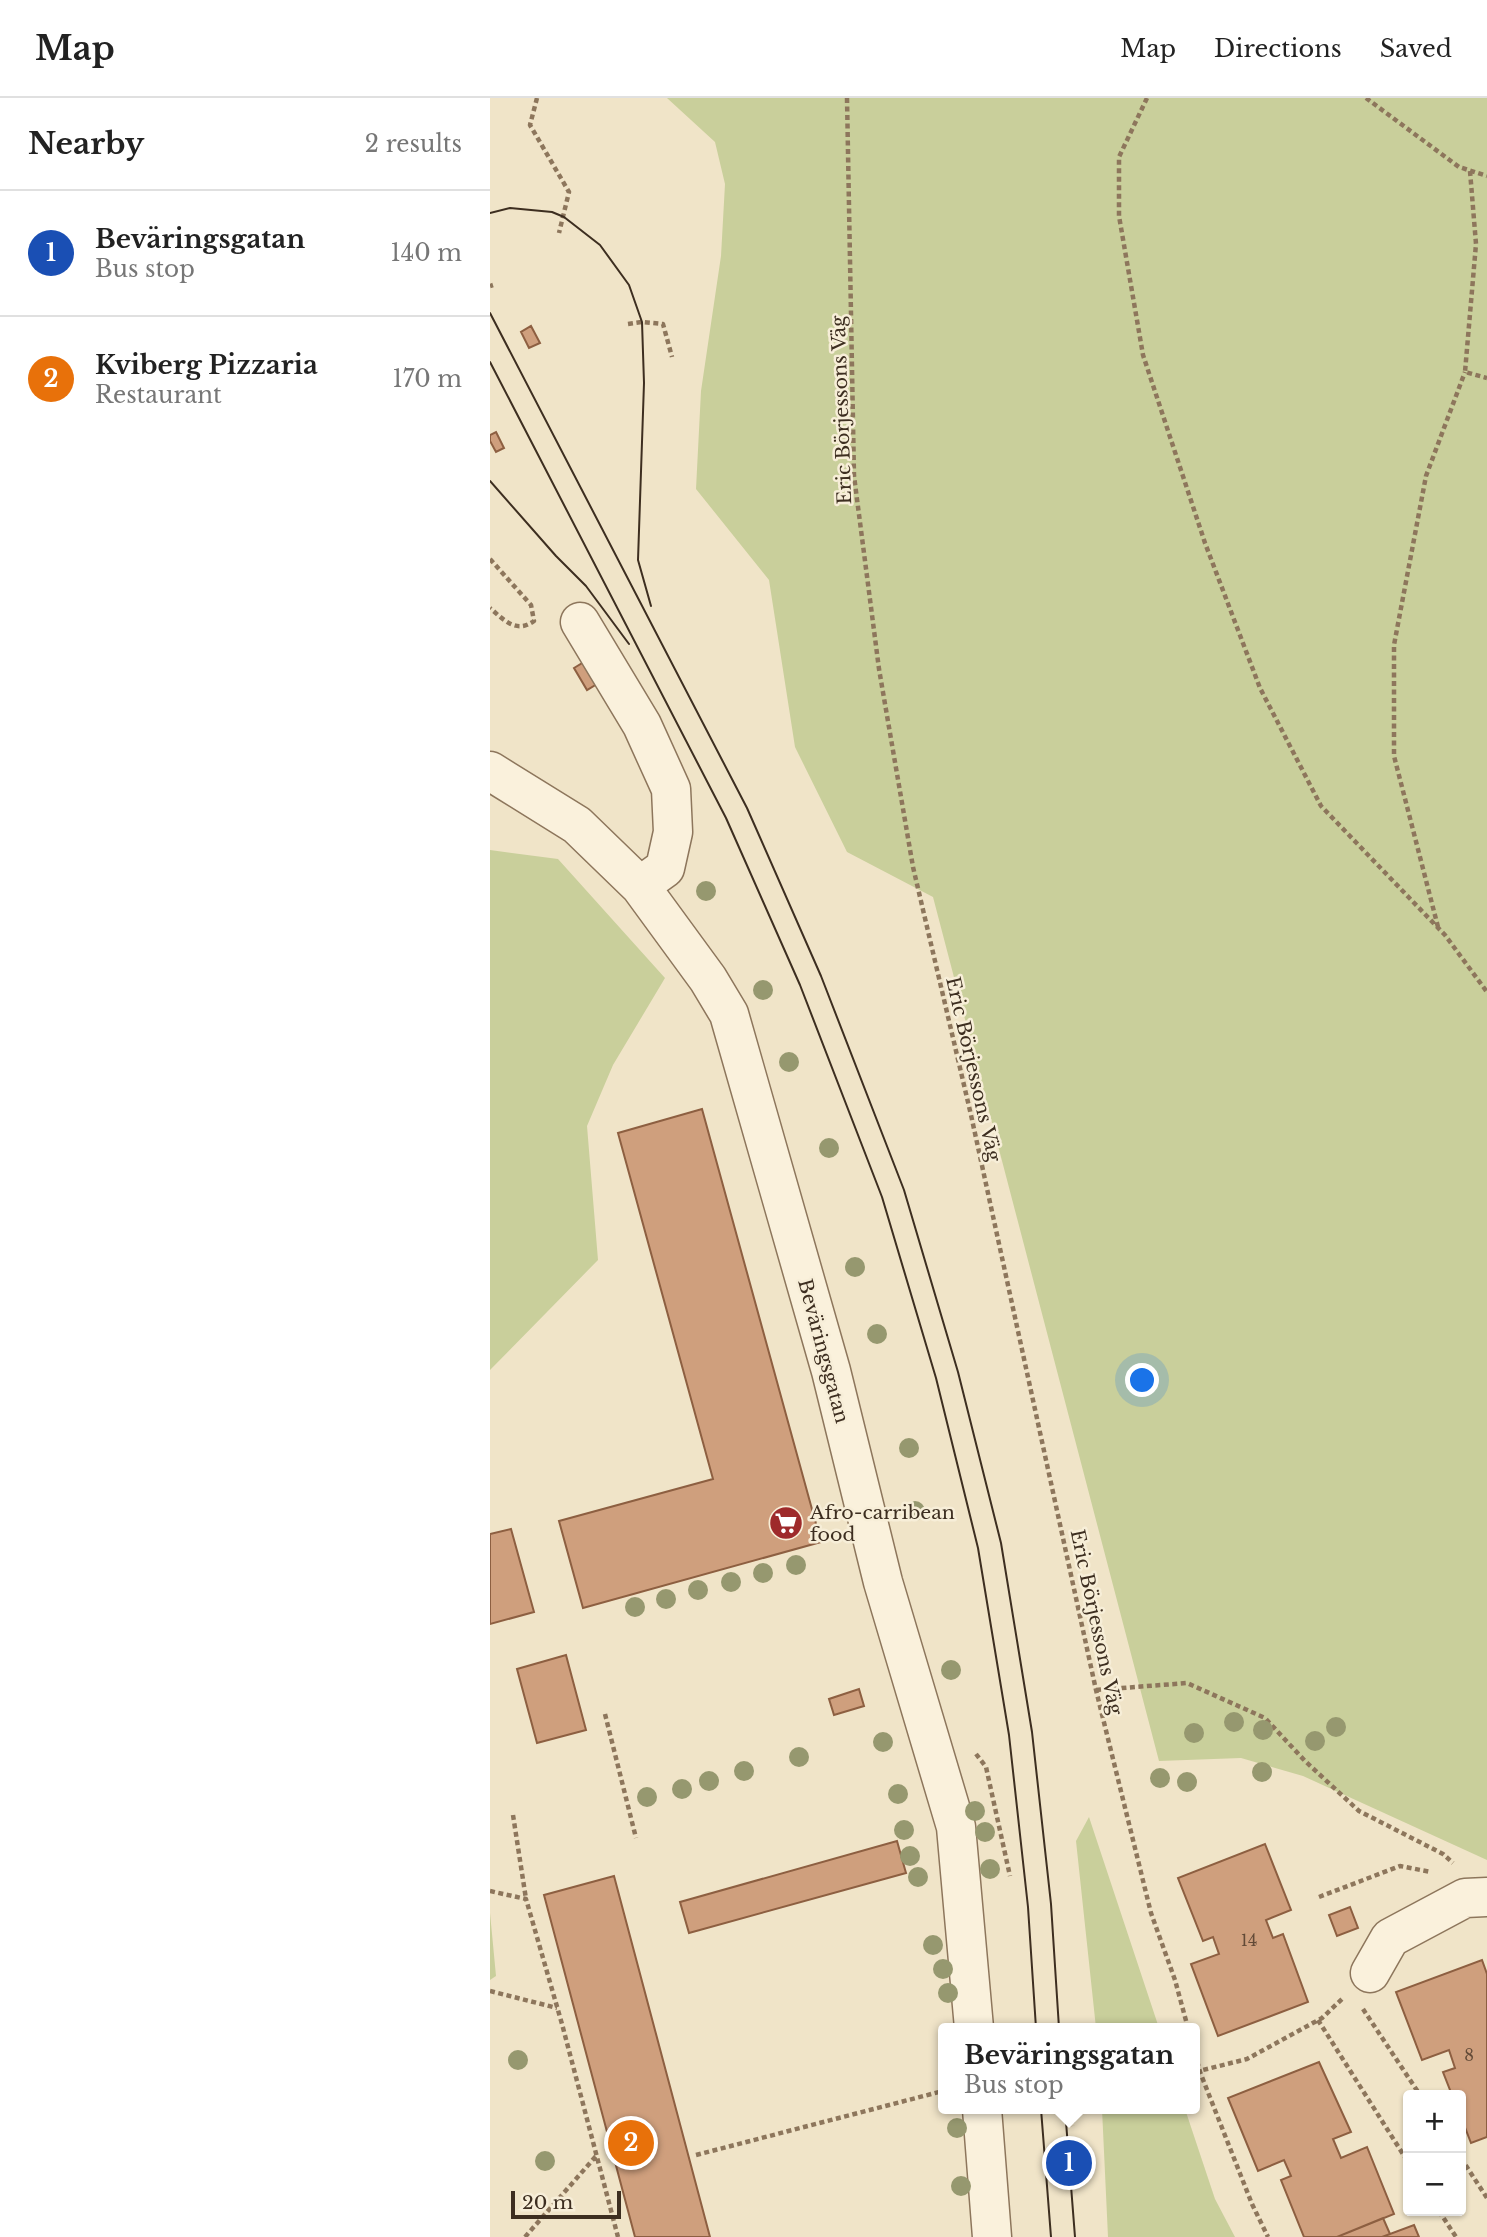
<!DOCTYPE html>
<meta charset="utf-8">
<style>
:root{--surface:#fff;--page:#f2f2f2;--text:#222;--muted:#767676;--line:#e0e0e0;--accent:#9e2a2b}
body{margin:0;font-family:"Libre Baskerville",serif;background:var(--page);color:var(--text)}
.controls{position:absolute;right:21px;bottom:21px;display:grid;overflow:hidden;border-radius:7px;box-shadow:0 2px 5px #0004}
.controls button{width:63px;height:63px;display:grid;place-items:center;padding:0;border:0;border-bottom:2px solid var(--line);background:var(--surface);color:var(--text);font:35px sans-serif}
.scale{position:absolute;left:21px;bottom:18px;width:110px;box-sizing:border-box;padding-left:7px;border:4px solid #3d2e20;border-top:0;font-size:19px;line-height:24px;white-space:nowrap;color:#3d2e20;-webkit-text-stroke:5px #f7eed8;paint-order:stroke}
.you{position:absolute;left:653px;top:1283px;width:24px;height:24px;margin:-18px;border:5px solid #fff;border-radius:50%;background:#1a73e8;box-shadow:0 0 0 10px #1a73e833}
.badge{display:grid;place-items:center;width:46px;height:46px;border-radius:50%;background:var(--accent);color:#fff;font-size:23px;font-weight:700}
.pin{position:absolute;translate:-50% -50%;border:4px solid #fff;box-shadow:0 2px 7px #0006}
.popup{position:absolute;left:448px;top:1925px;width:262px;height:91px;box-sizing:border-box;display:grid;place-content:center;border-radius:7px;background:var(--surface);filter:drop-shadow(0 2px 5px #0005);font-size:23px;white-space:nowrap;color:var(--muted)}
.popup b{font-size:26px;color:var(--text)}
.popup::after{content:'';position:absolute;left:50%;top:100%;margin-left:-14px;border:14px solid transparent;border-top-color:var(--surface)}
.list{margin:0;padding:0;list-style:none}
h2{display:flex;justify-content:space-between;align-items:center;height:91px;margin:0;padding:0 28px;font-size:30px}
h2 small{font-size:23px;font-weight:400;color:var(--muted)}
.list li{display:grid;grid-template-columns:46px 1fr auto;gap:21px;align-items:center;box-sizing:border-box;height:126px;padding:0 28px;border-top:2px solid var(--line)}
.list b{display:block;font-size:26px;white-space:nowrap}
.list p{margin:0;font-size:23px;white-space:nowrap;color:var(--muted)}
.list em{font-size:23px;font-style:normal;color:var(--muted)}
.map{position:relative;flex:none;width:997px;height:2139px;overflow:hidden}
header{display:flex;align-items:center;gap:42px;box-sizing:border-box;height:98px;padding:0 35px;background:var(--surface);border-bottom:2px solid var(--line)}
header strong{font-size:33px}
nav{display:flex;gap:38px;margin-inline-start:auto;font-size:24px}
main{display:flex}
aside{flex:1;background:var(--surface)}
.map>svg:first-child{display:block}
</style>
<header>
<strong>Map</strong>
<nav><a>Map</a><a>Directions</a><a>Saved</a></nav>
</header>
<main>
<aside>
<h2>Nearby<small>2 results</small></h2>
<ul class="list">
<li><span class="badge" style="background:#1a4fb4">1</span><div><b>Beväringsgatan</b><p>Bus stop</p></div><em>140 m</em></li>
<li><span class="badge" style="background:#e8710a">2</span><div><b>Kviberg Pizzaria</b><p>Restaurant</p></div><em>170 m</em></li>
</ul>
</aside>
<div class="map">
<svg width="997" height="2139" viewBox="0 0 997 2139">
<rect width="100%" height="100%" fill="#f0e4c8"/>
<path fill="#c9cf9b" d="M177 0H997V1762L813 1678 751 1660 669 1663 443 799 357 754 305 649 279 482 206 391 211 293 231 158 235 86 225 44Z
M0 752 68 761 175 880 123 967 97 1028 108 1162 0 1272Z
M599 1719 669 1930H606L586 1743Z
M0 1815 6 1878 0 1882Z
M612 2011H695L725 2101 745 2139H618Z"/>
<path fill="#cf9f7d" stroke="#8d5f41" stroke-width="2" d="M41 228 50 245 39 250 31 234Z
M6 334 14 350 6 354 0 343V337Z
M99 561 112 583 97 592 84 570Z
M212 1011 331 1444 93 1510 69 1423 223 1381 128 1035Z
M21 1431 44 1514 0 1526V1436Z
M76 1557 96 1632 47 1645 27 1571Z
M369 1591 374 1608 344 1617 339 1601Z
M407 1743 416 1775 199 1835 190 1804Z
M775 1746 801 1812 776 1822 783 1840 793 1836 818 1904 728 1938 701 1866 729 1856 723 1839 713 1843 688 1780Z
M124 1778 220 2139H145L54 1797Z
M860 1809 868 1830 847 1838 839 1817Z
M992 1862 997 1876V2039L981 2045 971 2019V1997H962L953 1974 965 1970 959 1952 932 1962 906 1894Z
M829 1964 861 2034 843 2041 851 2060 877 2049 904 2116 847 2139H814L791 2082 801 2078 794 2062 768 2073 738 2000Z
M893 2120 900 2136 892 2139H847Z
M924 2127 929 2139H892Z"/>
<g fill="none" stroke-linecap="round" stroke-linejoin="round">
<g stroke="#8d765c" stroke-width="41">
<path id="minor" d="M90 524 152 627 181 691 183 734 175 770 150 788
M0 673 87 727 150 788 218 881 239 916 341 1273 393 1484 466 1729 484 1930
M880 1875 900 1840 975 1800 997 1799
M492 2011 502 2139"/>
</g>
<path stroke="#8d765c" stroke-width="4.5" stroke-dasharray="5 3.5" stroke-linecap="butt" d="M47 0 40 27 79 94 69 135
M357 0 364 378 389 571 423 769 481 1017 606 1592 661 1815 685 1882 698 1930
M657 0 629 59V118L653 257 715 445 770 590 831 708 955 837 997 894
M876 0 969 69 997 78
M980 73 986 146 975 274 997 280
M0 188 3 187
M138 226 152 224 173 226 182 259
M0 461 41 507 44 523C26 536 14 522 0 510
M948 829 904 658V547L936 378 975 274
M606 1592 697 1585 775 1620 815 1663 869 1713 953 1756 963 1765
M115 1616 146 1740
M486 1656 496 1669 520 1778
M23 1717 36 1801
M0 1793 36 1801 72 1926 128 2139
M829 1799 910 1768 941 1774
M0 1893 67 1910
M873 1911 930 1997
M828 1922 918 2064
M705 1955 710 1974 762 2106 778 2139
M705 1974 757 1961 832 1920 852 1901
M582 2011 583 2028
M206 2057 453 1993
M971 2060 997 2100
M949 2113 966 2139
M35 2139 107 2057"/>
<use href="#minor" stroke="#faf1dc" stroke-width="38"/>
<path stroke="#3d2e20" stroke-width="2" d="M0 115 20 110 62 114 74 119 110 147 139 187 152 224 154 285 148 462 161 508
M0 215 257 710 331 878 414 1092 468 1274 511 1445 542 1634 561 1806 569 1930
M0 264 236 720 310 887 392 1099 446 1280 488 1450 519 1637 538 1809 546 1930
M0 383 66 458 96 488 139 546
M551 2011 561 2139
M575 2011 585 2139"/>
</g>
<g fill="#96986f">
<circle cx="216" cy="793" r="10"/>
<circle cx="273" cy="892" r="10"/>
<circle cx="299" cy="964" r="10"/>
<circle cx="339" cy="1050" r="10"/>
<circle cx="365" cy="1169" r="10"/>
<circle cx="387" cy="1236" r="10"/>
<circle cx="419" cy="1350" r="10"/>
<circle cx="425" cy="1413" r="10"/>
<circle cx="306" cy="1467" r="10"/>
<circle cx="273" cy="1475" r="10"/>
<circle cx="241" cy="1484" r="10"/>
<circle cx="208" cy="1492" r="10"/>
<circle cx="176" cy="1501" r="10"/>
<circle cx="145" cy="1509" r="10"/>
<circle cx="461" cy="1572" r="10"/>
<circle cx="744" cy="1624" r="10"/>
<circle cx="846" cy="1629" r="10"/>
<circle cx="773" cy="1632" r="10"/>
<circle cx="704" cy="1635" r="10"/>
<circle cx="825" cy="1643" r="10"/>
<circle cx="393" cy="1644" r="10"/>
<circle cx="309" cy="1659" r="10"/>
<circle cx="254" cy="1673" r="10"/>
<circle cx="772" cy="1674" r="10"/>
<circle cx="670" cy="1680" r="10"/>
<circle cx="219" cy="1683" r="10"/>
<circle cx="697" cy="1684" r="10"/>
<circle cx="192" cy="1691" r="10"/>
<circle cx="408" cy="1696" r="10"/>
<circle cx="157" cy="1699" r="10"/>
<circle cx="485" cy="1713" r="10"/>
<circle cx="414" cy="1732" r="10"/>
<circle cx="495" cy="1734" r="10"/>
<circle cx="420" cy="1758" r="10"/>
<circle cx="500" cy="1771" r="10"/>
<circle cx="428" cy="1779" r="10"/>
<circle cx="443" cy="1847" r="10"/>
<circle cx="453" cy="1871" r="10"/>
<circle cx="458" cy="1895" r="10"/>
<circle cx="28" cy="1962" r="10"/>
<circle cx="467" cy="2030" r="10"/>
<circle cx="55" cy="2063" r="10"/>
<circle cx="471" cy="2088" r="10"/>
</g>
<defs>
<g id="supermarket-disc" transform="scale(1.75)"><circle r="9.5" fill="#9e2a2b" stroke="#f7eed8"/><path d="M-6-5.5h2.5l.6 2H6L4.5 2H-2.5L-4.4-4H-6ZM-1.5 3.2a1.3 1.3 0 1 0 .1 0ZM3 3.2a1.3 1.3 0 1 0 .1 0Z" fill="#fff"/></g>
</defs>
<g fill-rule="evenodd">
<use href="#supermarket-disc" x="296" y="1425"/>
</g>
<g text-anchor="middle" stroke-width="5" stroke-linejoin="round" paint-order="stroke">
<g font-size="16" fill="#624a37">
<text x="759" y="1848">14</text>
<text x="979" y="1963">8</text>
</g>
<g font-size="19" fill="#3d2e20" stroke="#f7eed8">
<text transform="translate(351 312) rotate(-92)" y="7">Eric Börjessons Väg</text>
<text transform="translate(484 971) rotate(77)" y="7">Eric Börjessons Väg</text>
<text transform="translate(334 1253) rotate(75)" y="7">Beväringsgatan</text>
<text transform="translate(607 1524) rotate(78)" y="7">Eric Börjessons Väg</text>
</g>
<g font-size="19" fill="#3d2e20" stroke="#f7eed8" text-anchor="start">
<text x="320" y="1421">Afro-carribean<tspan x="320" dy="22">food</tspan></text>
</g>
</g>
</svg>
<div class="controls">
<button>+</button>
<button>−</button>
</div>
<div class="scale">20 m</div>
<div class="you"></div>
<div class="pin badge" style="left:579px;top:2065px;background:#1a4fb4">1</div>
<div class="popup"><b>Beväringsgatan</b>Bus stop</div>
<div class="pin badge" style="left:141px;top:2045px;background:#e8710a">2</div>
</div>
</main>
